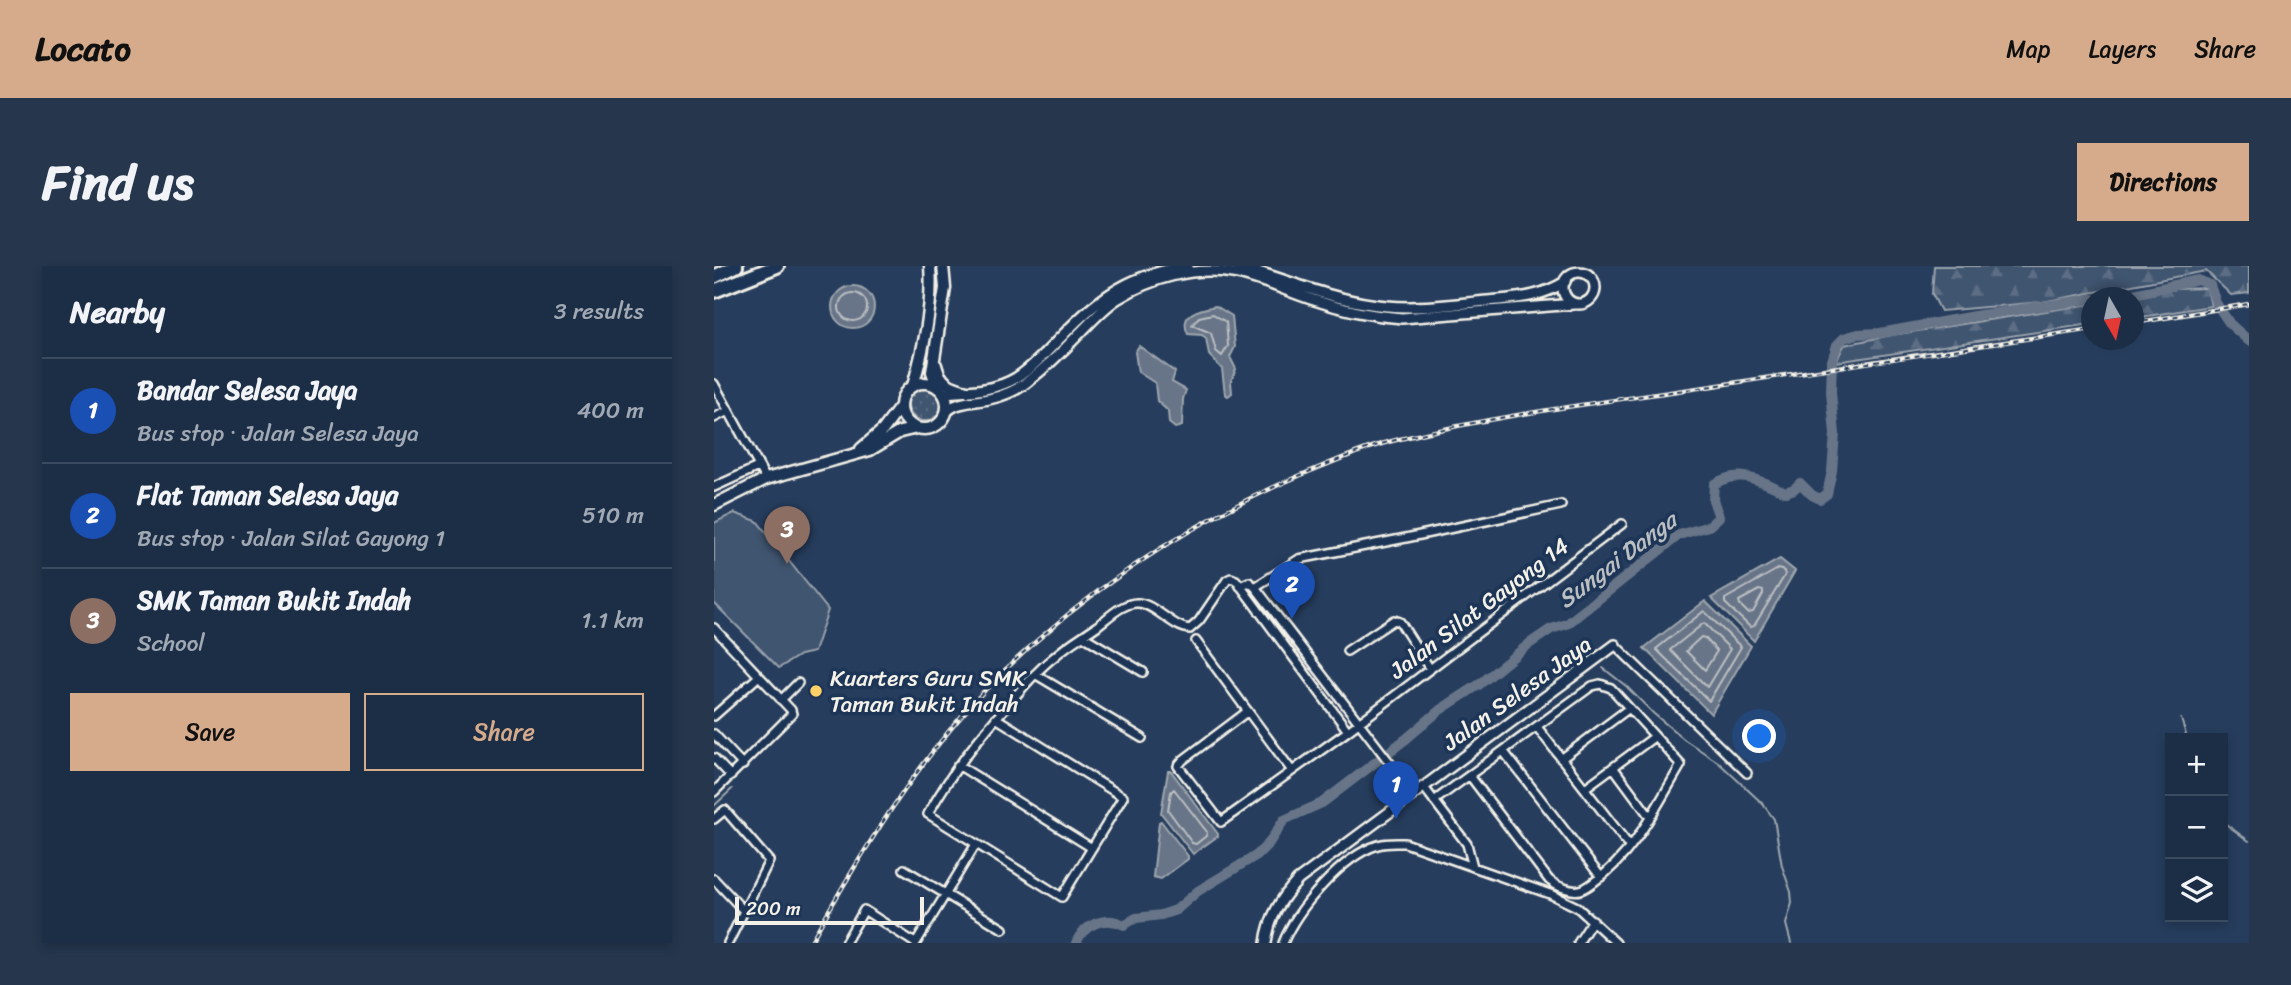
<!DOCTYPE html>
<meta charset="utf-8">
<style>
:root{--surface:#1c2e46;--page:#25364d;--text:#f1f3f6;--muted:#a0a8b3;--line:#3a4a5f;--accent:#d6ab8b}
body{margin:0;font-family:Sriracha,sans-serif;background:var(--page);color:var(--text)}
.controls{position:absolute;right:21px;bottom:21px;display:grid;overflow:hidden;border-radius:0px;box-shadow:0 4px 10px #0003}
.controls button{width:63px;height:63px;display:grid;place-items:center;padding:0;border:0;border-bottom:2px solid var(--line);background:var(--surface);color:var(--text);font:35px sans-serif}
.compass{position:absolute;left:1367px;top:21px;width:63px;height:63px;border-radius:50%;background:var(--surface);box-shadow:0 4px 10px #0003;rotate:171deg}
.scale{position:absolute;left:21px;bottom:18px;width:189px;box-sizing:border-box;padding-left:7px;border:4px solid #f4f1e8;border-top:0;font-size:19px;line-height:24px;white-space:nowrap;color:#f4f1e8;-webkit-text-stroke:5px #1d3557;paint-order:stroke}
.you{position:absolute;left:1046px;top:471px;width:24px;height:24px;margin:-18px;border:5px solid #fff;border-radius:50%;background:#1a73e8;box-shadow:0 0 0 10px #1a73e833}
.badge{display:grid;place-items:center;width:46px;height:46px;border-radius:50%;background:var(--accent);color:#fff;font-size:23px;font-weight:700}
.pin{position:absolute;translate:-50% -58px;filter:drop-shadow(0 2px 4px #0008)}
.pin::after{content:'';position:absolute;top:37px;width:24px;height:21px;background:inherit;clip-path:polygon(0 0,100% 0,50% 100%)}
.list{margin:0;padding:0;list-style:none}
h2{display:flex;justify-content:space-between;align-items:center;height:91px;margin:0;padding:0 28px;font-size:30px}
h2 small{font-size:23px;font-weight:400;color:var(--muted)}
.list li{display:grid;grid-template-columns:46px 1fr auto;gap:21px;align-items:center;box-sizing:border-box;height:105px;padding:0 28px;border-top:2px solid var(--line)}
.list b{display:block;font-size:26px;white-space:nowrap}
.list p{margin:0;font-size:23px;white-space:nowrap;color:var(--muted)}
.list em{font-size:23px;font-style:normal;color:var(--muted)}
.actions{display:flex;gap:14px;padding:21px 28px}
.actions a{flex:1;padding:16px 0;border:2px solid var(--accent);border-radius:0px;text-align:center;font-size:24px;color:var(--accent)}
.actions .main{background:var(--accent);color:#111}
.icon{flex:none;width:38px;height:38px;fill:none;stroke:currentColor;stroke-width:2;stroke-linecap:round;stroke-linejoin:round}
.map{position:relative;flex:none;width:1535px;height:677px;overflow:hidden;border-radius:0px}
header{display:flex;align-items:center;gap:42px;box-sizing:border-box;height:98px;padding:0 35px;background:var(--accent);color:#111}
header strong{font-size:33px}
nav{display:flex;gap:38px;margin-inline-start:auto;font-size:24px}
.intro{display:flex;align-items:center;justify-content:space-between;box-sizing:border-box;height:168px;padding:0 42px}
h1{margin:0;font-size:49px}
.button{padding:18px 32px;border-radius:0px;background:var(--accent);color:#111;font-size:24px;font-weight:700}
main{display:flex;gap:42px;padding:0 42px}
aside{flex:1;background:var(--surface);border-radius:0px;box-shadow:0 4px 10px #0003}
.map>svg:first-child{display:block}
</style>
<header>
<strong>Locato</strong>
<nav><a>Map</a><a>Layers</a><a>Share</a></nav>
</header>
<div class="intro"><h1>Find us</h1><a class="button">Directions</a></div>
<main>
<aside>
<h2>Nearby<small>3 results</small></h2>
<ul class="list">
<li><span class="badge" style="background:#1a4fb4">1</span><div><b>Bandar Selesa Jaya</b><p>Bus stop · Jalan Selesa Jaya</p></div><em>400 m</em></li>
<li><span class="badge" style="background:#1a4fb4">2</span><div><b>Flat Taman Selesa Jaya</b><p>Bus stop · Jalan Silat Gayong 1</p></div><em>510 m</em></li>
<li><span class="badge" style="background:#8d6e63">3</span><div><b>SMK Taman Bukit Indah</b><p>School</p></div><em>1.1 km</em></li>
</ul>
<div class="actions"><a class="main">Save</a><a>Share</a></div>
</aside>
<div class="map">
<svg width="1535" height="677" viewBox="0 0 1535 677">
<defs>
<pattern id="grass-dots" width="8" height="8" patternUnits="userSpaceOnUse" patternTransform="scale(1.75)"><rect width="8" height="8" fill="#40546f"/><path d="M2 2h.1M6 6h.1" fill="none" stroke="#5c6d84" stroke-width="1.8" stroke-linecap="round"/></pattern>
<pattern id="forest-firs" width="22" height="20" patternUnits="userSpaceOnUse" patternTransform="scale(1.75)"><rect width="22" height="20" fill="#40546f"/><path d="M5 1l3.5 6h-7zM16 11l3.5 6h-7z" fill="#5c6d84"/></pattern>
</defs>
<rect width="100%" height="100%" fill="#263d5d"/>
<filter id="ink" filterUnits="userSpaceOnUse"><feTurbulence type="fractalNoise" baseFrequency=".0143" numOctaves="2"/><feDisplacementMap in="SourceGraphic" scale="14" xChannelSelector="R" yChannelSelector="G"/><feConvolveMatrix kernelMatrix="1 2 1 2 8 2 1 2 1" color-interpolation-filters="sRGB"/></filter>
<g filter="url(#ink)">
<path fill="url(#grass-dots)" stroke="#9aa2ac" stroke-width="2" d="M194 138a17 17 0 1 1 34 0a17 17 0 1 1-34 0Z"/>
<path fill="url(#forest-firs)" stroke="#9aa2ac" stroke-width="2" d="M1220 0H1535V27L1517 29 1492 5 1328 36 1227 45 1218 28Z
M1493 22 1497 40 1420 52V32L1415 31 1462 23Z
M1377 38V58L1122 96 1130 79 1178 69Z"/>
<path fill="#40546f" stroke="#9aa2ac" stroke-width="2" d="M20 247 43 255 114 344 100 386 86 389 65 402 0 337V257Z"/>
<path fill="#677588" stroke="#9fa7ae" stroke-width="2" d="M118 41a21 21 0 1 1 42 0a21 21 0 1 1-42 0Z
M502 40 518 50 521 81 516 91 522 103 517 115 518 127 514 130 511 128 508 103 495 89 492 72 488 69 474 68C464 47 486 43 502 40Z
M425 80 461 106 458 116 472 124 469 133 468 160 461 162 455 157 454 145 443 135 441 117 424 106 421 86Z
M1066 293 1081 305 1040 375 997 332Z
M991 335 1037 380 997 448 930 382Z
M454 505H457L504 568V570L479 588 447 547Z
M447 555 474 590V593L447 613 439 611 445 556Z"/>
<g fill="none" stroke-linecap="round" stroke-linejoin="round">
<path stroke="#bcbfc2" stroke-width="2" d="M125 41a14 14 0 1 1 28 0a14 14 0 1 1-28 0Z
M499 48 512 56 514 80 508 90 502 85 497 67 478 59 485 51Z
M1064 303 1070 305 1071 309 1040 360 1036 361 1011 337V333Z
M1045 324 1049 325V328L1039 346 1034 347 1026 339 1025 335Z
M990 345 1027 381 995 435 942 383Z
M990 357 1016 383 993 421 956 384Z
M987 371 991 372 1003 385 991 404 972 385Z
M460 523 493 566 492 570 482 578 478 577 454 544 457 526Z"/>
<path stroke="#9fa7ae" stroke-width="2" d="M889 402 912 420 940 448 971 474 1004 496 1048 537 1060 553 1068 600 1077 626 1078 637 1072 658 1077 677
M1467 453 1473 472
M0 540 18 523
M1509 553 1513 559 1535 575"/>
<path stroke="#677588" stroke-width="10" d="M1401 32 1484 14 1496 19 1502 37 1516 58 1535 75
M362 677C370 658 392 649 410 659L422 652 447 649 462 644 484 625 543 589 555 577 570 554 608 537 692 473 726 444 766 418 815 378 837 363 853 358 965 269 995 260 1005 251 999 234 1000 218C1028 202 1045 215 1072 226L1080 223 1086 217 1098 229 1106 233 1113 228 1118 205 1121 168 1117 126 1118 95 1123 79 1130 72 1144 68 1166 67 1266 49 1378 33"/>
<g stroke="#f4f1e8" stroke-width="12">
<path id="minor" d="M0 118 52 213
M0 152 14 145
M0 221 44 201
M526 320 535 316 541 321 699 527
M541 321 585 293 692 272 847 239
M0 362 77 444 78 448 0 526
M369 370 429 406
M482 375 578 505
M901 379 1033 507
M633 385 680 354 686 356 716 403
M321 408 428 472
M67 434 84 417
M534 445 469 494 464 500 507 556 634 465
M0 450 44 411
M282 452 409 531 348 631 214 548C239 504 265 471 299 433 312 418 324 403 340 391 353 379 369 370 383 360 394 352 409 336 424 337 441 338 457 361 476 363L485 355 513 314 517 312 522 314 634 465 908 258
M823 461 916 581
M0 468 29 499
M790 486 887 611
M0 492 17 510
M847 493 914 443
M244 499 378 582
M899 501 936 551
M709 520 753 578 759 601
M871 522 940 471
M720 535 878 420 886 418 897 422 967 499C942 541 920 588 880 616 876 619 871 623 866 624 857 626 842 620 835 614L756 510
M0 553 11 544 55 595 14 677
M190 603 289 663
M0 613 30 645
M131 677 150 644 201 677
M202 677 262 578
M569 677C583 643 628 590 664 579 673 576 682 577 691 577L836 628 863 641 902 677
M864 677 879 654"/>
</g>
<g stroke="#f4f1e8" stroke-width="14">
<path id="tertiary" d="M524 0C573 13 621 36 673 40 707 43 740 38 774 35 803 32 825 32 851 16
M849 22a16 16 0 1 1 32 0a16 16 0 1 1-32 0Z
M229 127C253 125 281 125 302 112 320 101 335 83 350 68 387 29 419 8 474 0
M231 148C239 135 261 136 275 133 288 130 302 125 313 116 331 102 348 86 364 69 376 57 388 43 403 33 436 12 480 0 519 7 547 12 574 26 600 34 629 44 657 50 688 52L860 38
M552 677C555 651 567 633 584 614L901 379"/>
</g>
<g stroke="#f4f1e8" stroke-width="15">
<path id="secondary" d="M222 99C226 117 237 121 253 125
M187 140a23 23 0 1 1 46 0a23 23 0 1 1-46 0Z
M199 120C210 81 219 40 216 0
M224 122 218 106 231 22 229 0
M147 183 169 164 187 140
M0 239 52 213 156 184 186 166 203 162"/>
</g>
<g stroke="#f4f1e8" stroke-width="18">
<path id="motorway" d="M0 11 22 0
M0 25 63 0"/>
</g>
<use href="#minor" stroke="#1d3557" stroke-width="7"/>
<use href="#tertiary" stroke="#1d3557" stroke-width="9"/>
<use href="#secondary" stroke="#1d3557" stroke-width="10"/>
<use href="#motorway" stroke="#1d3557" stroke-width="12"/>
<g stroke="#f4f1e8" stroke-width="4.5">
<path id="rail" d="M1420 57 1535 38
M96 677C147 588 200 499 271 424 360 332 470 259 587 209 619 196 652 181 686 173 791 147 898 135 1005 119 1129 101 1253 82 1378 63"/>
</g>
<use href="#rail" stroke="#1d3557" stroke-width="2" stroke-dasharray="5" stroke-linecap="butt"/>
</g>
</g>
<circle fill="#ffd166" stroke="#1d3557" stroke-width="2.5" cx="102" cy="425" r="7"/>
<g text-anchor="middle" stroke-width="7" stroke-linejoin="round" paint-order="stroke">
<g font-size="23" fill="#f4f1e8" stroke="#1d3557">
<text transform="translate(765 342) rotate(-37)" y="8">Jalan Silat Gayong 14</text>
<text transform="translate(803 427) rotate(-36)" y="8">Jalan Selesa Jaya</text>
</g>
<g font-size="23" fill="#f4f1e8" stroke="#1d3557" text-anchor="start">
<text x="116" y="420">Kuarters Guru SMK<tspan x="116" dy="26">Taman Bukit Indah</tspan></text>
</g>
<g font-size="24" font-style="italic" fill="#bcbfc2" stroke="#1d3557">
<text transform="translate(903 294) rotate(-37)" y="8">Sungai Danga</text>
</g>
</g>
</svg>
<div class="controls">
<button>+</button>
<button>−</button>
<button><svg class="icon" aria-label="layers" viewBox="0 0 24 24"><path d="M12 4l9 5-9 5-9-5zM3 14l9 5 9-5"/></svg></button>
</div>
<svg class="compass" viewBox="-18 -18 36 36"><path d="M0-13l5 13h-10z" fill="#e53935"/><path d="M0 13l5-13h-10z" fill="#a0a8b3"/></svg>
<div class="scale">200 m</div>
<div class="you"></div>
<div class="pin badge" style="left:682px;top:553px;background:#1a4fb4">1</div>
<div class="pin badge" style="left:578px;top:353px;background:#1a4fb4">2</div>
<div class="pin badge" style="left:73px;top:298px;background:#8d6e63">3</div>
</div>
</main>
